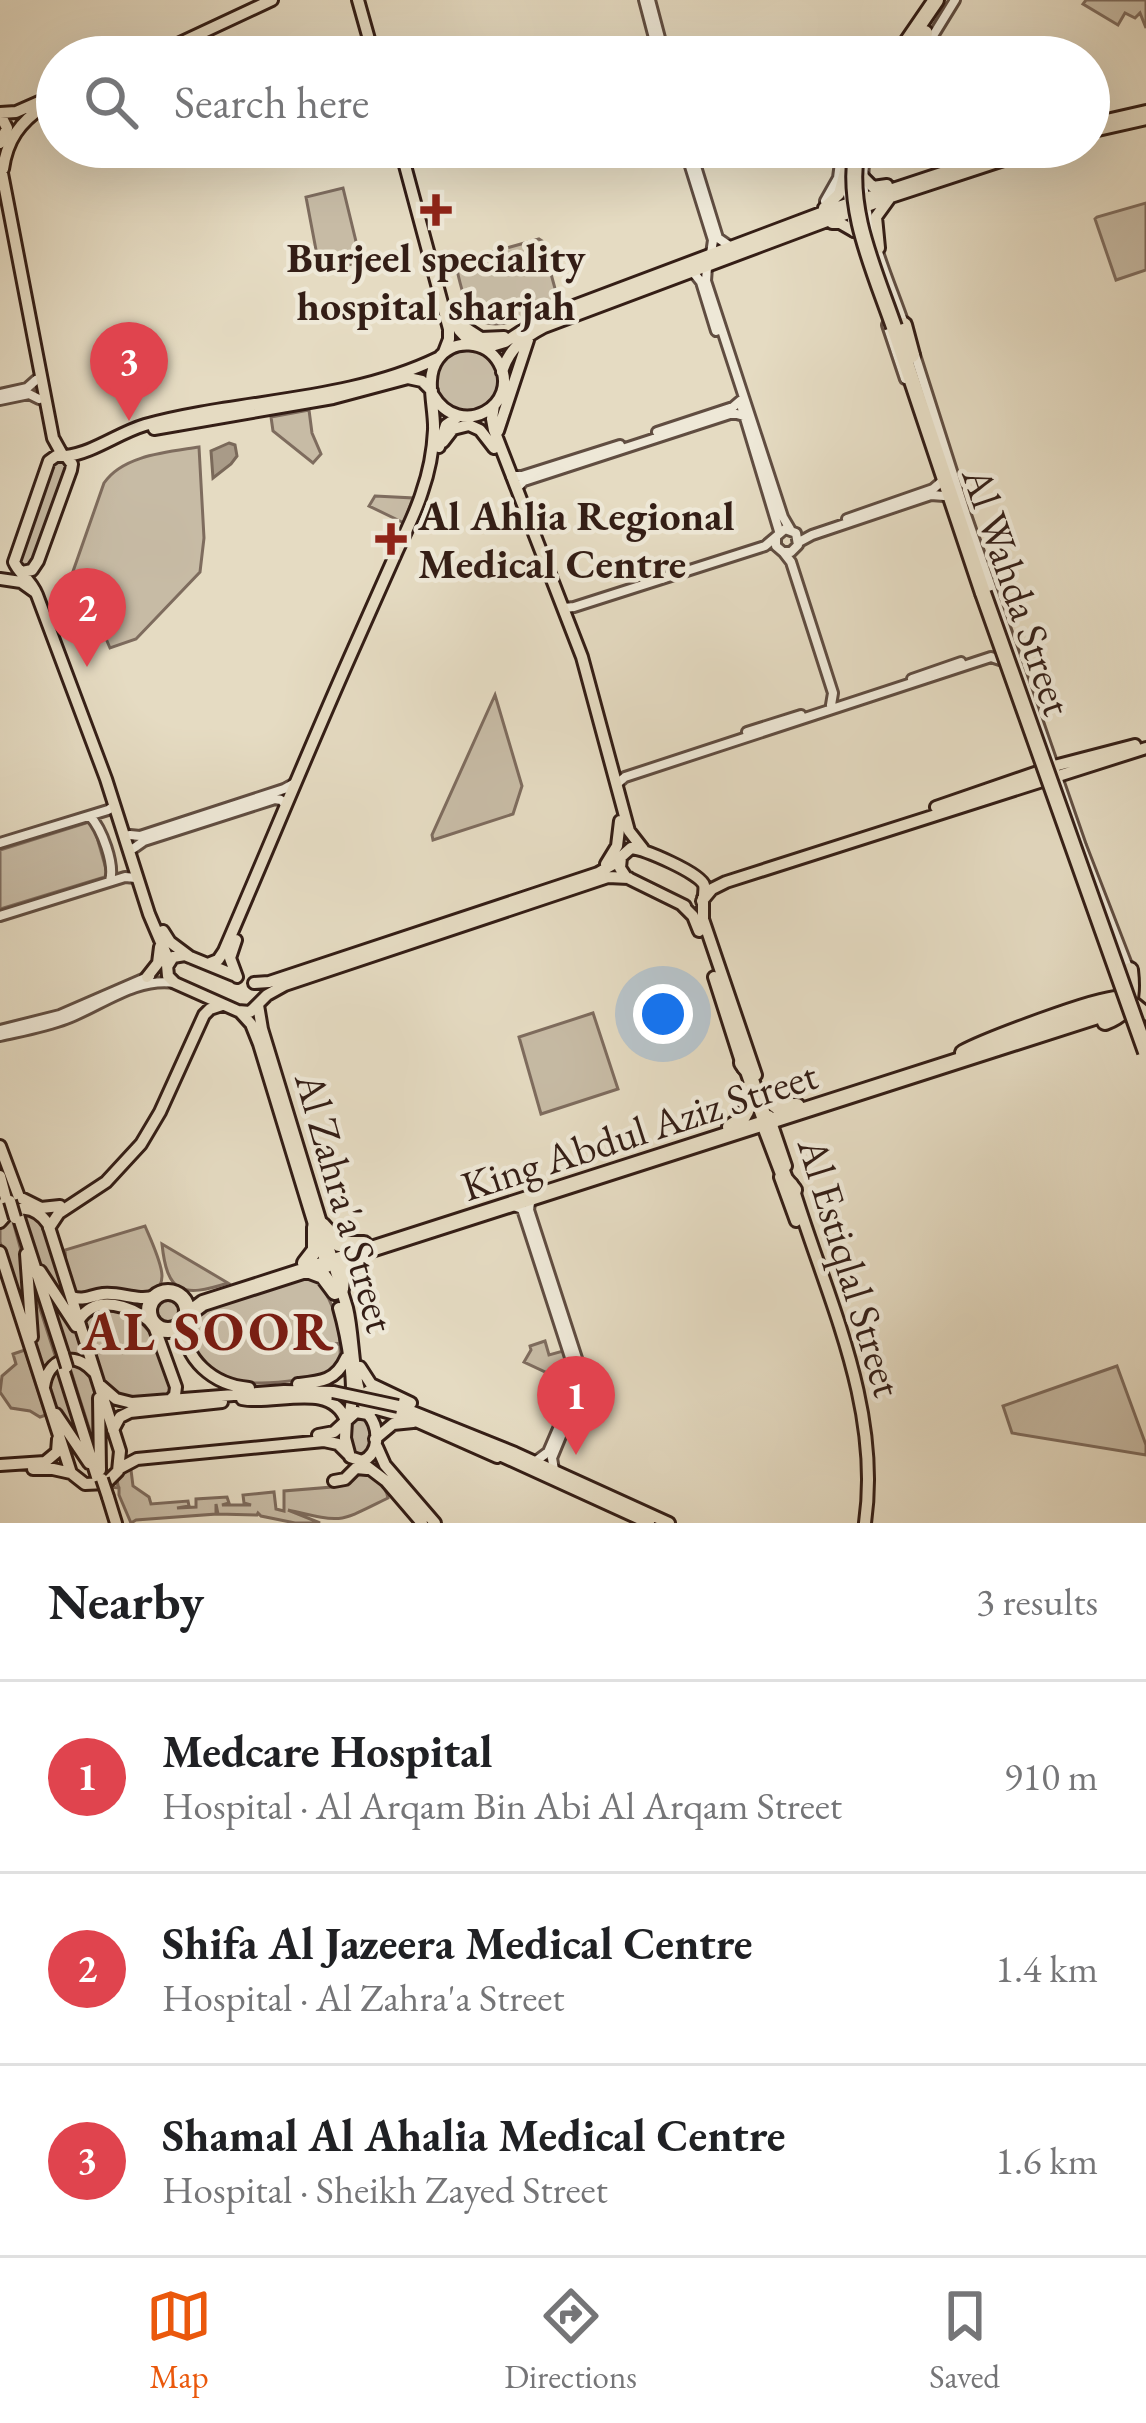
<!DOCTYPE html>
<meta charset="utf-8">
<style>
:root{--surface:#fff;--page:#f2f2f2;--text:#202124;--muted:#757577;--line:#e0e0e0;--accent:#ea580c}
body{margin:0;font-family:"EB Garamond",serif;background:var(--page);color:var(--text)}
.you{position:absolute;left:663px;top:1014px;width:42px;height:42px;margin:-30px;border:9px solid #fff;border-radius:50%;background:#1a73e8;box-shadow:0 0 0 18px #1a73e833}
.badge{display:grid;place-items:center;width:78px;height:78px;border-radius:50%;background:var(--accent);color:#fff;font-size:39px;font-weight:700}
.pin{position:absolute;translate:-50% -99px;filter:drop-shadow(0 3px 6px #0008)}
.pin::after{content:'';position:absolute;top:63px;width:42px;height:36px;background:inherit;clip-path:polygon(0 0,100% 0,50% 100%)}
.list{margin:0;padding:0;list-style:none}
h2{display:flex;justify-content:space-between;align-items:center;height:156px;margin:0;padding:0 48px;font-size:51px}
h2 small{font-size:39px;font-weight:400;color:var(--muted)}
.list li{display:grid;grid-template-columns:78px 1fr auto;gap:36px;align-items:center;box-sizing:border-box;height:192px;padding:0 48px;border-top:3px solid var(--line)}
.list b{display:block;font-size:45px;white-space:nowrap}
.list p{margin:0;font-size:39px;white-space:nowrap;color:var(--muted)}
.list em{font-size:39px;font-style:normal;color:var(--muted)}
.icon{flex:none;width:66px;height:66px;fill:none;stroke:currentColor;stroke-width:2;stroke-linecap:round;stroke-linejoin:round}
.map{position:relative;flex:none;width:1146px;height:1523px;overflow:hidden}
.search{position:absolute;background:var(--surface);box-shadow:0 12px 48px #0002;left:36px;right:36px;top:36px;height:132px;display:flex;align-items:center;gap:30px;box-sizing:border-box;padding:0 42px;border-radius:66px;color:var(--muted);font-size:45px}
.sheet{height:732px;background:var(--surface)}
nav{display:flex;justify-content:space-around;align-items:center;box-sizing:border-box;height:168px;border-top:3px solid var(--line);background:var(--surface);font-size:33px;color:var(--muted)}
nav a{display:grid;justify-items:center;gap:6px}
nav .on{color:var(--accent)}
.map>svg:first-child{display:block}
</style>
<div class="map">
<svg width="1146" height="1523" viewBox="0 0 1146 1523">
<rect width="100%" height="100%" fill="#e5dbc2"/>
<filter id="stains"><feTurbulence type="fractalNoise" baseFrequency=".00167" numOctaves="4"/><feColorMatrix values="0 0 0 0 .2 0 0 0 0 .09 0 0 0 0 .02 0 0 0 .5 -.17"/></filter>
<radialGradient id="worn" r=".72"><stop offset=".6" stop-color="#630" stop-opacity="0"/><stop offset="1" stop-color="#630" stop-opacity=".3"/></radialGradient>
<path fill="#c7bba5" stroke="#7e6c5e" stroke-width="3" d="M1086 0H1146V28L1140 13 1135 18 1125 13 1118 25 1083 4Z
M343 188 361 262 320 271 306 197Z
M1146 203V270L1116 280 1095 219 1097 217Z
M539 239 542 241 559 303C528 315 480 345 465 300 461 287 457 274 456 262Z
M474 348C489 358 501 365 498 385 492 428 424 414 437 371 443 352 456 351 474 348Z
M309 410 312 433 321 454 313 463 273 431 271 417Z
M199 447 204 538 200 572 136 639 110 648 86 592 72 594 70 580 104 483C123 455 168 452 199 447Z
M62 459 69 464 35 564 24 568 19 560 53 463Z
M375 496 413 498 404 523 369 506Z
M495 695 522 786 513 814 433 840 432 835Z
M89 822 93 823 108 876 0 909V850Z
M593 1013 618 1089 541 1114 519 1037Z
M19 1211 41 1219 74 1318 37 1260Z
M11 1214 25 1265 29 1332 0 1242V1227Z
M145 1226C150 1238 162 1263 162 1276 162 1286 157 1288 151 1294L76 1295 66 1266 65 1250Z
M162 1244 228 1283C182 1298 167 1293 162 1244Z
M314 1275C330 1296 338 1316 340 1343L335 1344 340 1345C340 1350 341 1358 339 1363 330 1378 312 1378 297 1380 258 1386 210 1388 193 1343 187 1328 190 1321 201 1310Z
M44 1283 72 1324 88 1360 66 1355Z
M32 1284 56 1358 43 1374 35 1343Z
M151 1311a17 17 0 1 1 34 0a17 17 0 1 1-34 0Z
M116 1310C156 1322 157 1348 169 1383L173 1384 172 1395C158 1396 135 1403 121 1398 95 1388 90 1341 82 1317L96 1311Z
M545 1341 549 1355 563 1351 571 1384 524 1362 531 1350 530 1346Z
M25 1350 46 1415 40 1417 30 1411 11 1408 0 1392 2 1376 16 1364 13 1354Z
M68 1362C106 1369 96 1420 96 1450Z
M58 1364 85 1449 56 1410 47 1385Z
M1117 1366 1146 1445V1455L1012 1433 1003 1406Z
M362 1415 371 1424 373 1450 357 1458 349 1446 348 1424Z
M125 1468 131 1470 133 1486 149 1497 151 1504 188 1501 189 1506 177 1508 196 1507V1499L227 1497 229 1503 222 1505H251L244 1503 243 1495 274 1492 276 1509 284 1511V1491L332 1487 333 1484 358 1470C371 1475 386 1484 388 1498 337 1523 344 1523 288 1510L320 1523H295L261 1516 258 1513 257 1515 218 1514 216 1504V1514L136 1520 131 1523 119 1495V1488L110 1487 115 1483 118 1485 117 1480Z"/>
<path fill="#a99b88" stroke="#7a695a" stroke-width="3" d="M229 443 235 445 237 456 231 464 213 478 211 451Z"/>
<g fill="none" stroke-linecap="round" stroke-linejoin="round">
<g stroke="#604d41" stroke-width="14">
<path id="minor" d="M644 0 659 57
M650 0 665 57
M920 57 955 0
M684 147 713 240 711 254
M690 147 718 238 731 247
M867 148C852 204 886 271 904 324
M846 182 854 232
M825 201 838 178 842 147
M707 267 706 281 783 517 790 529
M693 272 701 282 716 331
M887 325 905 379
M915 355 966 515 1081 846 1129 970
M0 394 27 388 36 380
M0 400 29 394 39 399
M742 408 779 531
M657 432 733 407 740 401
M511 476H522L620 445
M517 488 524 481 733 413 744 416
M847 519 933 489 940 483
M799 542 812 535 931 495 944 496
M784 553 791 562 833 693 831 705
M564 608 574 607 765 546 785 529 796 533 798 545 791 552H783L776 546V537
M912 679 961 662
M747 732 801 715
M618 783 625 777 991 657 1003 661
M90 816C102 829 115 864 110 881
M130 835 140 836 284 789 293 784
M0 843 108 810 114 806
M134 848 144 841 275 799 281 800 285 804
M0 916 125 877 136 878
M0 1030 60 1015 150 976
M0 1036C22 1031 45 1027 66 1019 101 1006 135 977 175 983
M535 1197 530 1203 529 1210 584 1380 552 1458 554 1470
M511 1205 522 1209 578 1382 548 1452 536 1461"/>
</g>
<g stroke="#341e16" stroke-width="16">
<path id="major" d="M358 0 374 57
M150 57 272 0
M0 113 16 112 57 94
M0 114 7 128 0 143
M1089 124 1146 111
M1089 132 1146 119
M400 147 449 329V339L444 352
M0 163 53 438 63 456
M3 169C7 140 20 122 44 106
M863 177 873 187 887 185
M824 208 839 194 848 160
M832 223H840L854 231
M879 248 876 217 889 199
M452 312 459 330 473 345
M461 325 481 338 504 337
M485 348 505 342 542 318 829 210 1020 147
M502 372C509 349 523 338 544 327L891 197 1043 147
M494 405 492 419 494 430 582 657 629 831 643 849
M154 429 333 398 408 378 422 381 432 391
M498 431 528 340
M443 442 453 429 469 425 480 430 494 448
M439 447 446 425 459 416
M66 456C93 453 118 433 145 425 240 399 347 402 438 358
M22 572 32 570 38 561 71 470 72 464 66 456H56L49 461 14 562C19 574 30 578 37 595L106 779 149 914 166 954 168 976 175 983 238 1011 250 1012 267 995 285 985 608 877 629 878
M0 579 21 582 35 592
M936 807 1058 765 1135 745
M621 857 620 868 626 877 685 906
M606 864 617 846 620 821
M703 898V919L756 1075
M702 901 712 889 726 882 1146 748
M681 904 693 916 699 931
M163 931 170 942 190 957
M236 940 230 958 237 977
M208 964 218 960 224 951C266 854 306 756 349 659 365 623 381 587 397 551 406 531 416 512 422 492 429 472 433 451 434 430 435 407 424 378 438 359 453 338 486 340 499 363 522 405 460 441 433 395
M168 965 173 957 185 955 234 975
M147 977 158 963 160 947
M714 977 743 1068
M254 983 269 982 598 873 612 865 631 848C644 849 700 873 704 885 705 888 704 892 704 896
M258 1005 262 1029 347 1308C355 1341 351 1389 370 1416
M241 1013 251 1024 259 1044 327 1267
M769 1116 786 1166
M0 1146 19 1197 41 1208 60 1206
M0 1176 6 1199 0 1214
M780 1177 796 1221
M792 1184C825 1294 882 1405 865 1523
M18 1215 63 1354
M0 1222C14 1203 35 1205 48 1224L120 1451 118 1471 106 1483 85 1484 71 1473 0 1252
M49 1228 59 1213 106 1182 141 1144 160 1112 204 1015 210 1009 222 1005
M26 1254 32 1337
M40 1271 76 1326
M72 1297C84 1301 89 1296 103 1294 122 1292 137 1302 156 1296
M339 1308C347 1336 357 1388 349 1416
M79 1320C96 1293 132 1306 152 1323
M184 1321C182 1360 214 1385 249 1388
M154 1326 176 1387 175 1395 171 1399
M360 1367 371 1384 411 1403
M63 1369 98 1480
M298 1384C320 1382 336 1381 346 1358
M101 1386 116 1399 132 1403 284 1391 333 1392
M44 1387C48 1358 74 1350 94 1372
M380 1390 374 1388 367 1392V1401L373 1408 409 1418 497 1457
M99 1398 100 1470
M242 1399C274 1406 332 1380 346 1421
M398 1406 515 1453 669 1523
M356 1412 368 1414C380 1428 380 1454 362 1461L350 1457 345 1438 346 1421Z
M56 1414 89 1463
M113 1430 120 1417 130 1412 222 1402
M318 1435 334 1432 346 1421
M375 1439 393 1424 413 1422
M377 1447 385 1465 435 1523
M493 1452 649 1523
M361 1462 386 1481 422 1523
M0 1465 45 1462 57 1452 58 1439
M120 1468 137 1459 324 1441 338 1444 348 1454
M33 1469H53L71 1473
M334 1481 345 1479 356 1468 367 1469
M108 1497 116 1523"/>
</g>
<g stroke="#341e16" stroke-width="20">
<path id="highway" d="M897 57 936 0
M912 57 925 33
M867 148 868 147
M904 325 912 355
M894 327 983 593
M1105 1022C1132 1012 1133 996 1130 970
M963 1053C983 1042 1100 997 1119 999 1129 1000 1136 1007 1143 1013
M742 1063 748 1071 764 1117 770 1122
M762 1095 777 1106H797
M763 1121 785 1179 794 1190
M730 1127C746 1118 751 1107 747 1089
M322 1225 339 1244H364
M305 1263 315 1250V1227
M307 1270 323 1276 335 1292
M341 1289 343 1270 350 1257
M149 1311a19 19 0 1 1 38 0a19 19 0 1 1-38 0Z
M187 1315 203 1303 1113 1011"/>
</g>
<use href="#minor" stroke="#eee8d7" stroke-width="8"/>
<use href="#major" stroke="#e5dbc2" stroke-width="10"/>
<use href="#highway" stroke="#e5dbc2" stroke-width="14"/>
<g stroke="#341e16" stroke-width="16" stroke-linecap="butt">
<path id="major-bridge" d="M10 1201 15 1218
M63 1354 67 1367
M333 1392 398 1406
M102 1479 108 1497"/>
</g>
<g stroke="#341e16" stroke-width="20" stroke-linecap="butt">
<path id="highway-bridge" d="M857 147C845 209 874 269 894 327
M983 593 1146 1052"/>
</g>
<use href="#major-bridge" stroke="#e5dbc2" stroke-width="10"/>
<use href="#highway-bridge" stroke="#e5dbc2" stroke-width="14"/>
</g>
<g fill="#8f2418" stroke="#eee8d7" stroke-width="4.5">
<path d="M430 192h12v12h12v12h-12v12h-12v-12h-12v-12h12z"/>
<path d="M385 521h12v12h12v12h-12v12h-12v-12h-12v-12h12z"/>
</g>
<g text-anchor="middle" stroke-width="9" stroke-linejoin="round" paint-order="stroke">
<g font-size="42" font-weight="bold" fill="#341e16" stroke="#eee8d7">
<text x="436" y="272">Burjeel speciality<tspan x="436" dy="48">hospital sharjah</tspan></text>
<text x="418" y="530" text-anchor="start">Al Ahlia Regional<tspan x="418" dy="48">Medical Centre</tspan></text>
</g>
<g font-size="42" fill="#341e16" stroke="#eee8d7">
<text transform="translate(1018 591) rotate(71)" y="15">Al Wahda Street</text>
<text transform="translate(639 1130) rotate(-18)" y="15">King Abdul Aziz Street</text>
<text transform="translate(346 1202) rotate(74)" y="15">Al Zahra'a Street</text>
<text transform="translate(851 1267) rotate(73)" y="15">Al Estiqlal Street</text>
</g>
<g font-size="54" font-weight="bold" letter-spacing="3" fill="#7a1f14" stroke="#eee8d7">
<text x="209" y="1350">AL SOOR</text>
</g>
</g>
<rect width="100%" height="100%" filter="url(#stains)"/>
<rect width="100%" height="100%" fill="url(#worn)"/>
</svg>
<div class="you"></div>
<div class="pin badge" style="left:576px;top:1455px;background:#e0444e">1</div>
<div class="pin badge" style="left:87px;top:667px;background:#e0444e">2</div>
<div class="pin badge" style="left:129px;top:421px;background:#e0444e">3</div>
<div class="search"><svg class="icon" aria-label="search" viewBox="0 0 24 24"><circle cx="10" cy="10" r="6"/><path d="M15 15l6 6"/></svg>Search here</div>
</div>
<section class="sheet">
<h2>Nearby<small>3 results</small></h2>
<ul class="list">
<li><span class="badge" style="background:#e0444e">1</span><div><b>Medcare Hospital</b><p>Hospital · Al Arqam Bin Abi Al Arqam Street</p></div><em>910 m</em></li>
<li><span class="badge" style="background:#e0444e">2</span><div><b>Shifa Al Jazeera Medical Centre</b><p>Hospital · Al Zahra'a Street</p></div><em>1.4 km</em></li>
<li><span class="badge" style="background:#e0444e">3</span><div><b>Shamal Al Ahalia Medical Centre</b><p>Hospital · Sheikh Zayed Street</p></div><em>1.6 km</em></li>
</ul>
</section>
<nav>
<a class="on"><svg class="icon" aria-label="map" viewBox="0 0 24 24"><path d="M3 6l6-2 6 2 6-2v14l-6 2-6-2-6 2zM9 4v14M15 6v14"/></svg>Map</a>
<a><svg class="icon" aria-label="directions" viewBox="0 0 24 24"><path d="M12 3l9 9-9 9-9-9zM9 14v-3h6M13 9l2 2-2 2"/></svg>Directions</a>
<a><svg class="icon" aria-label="saved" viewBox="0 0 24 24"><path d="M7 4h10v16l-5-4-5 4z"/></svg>Saved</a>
</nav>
